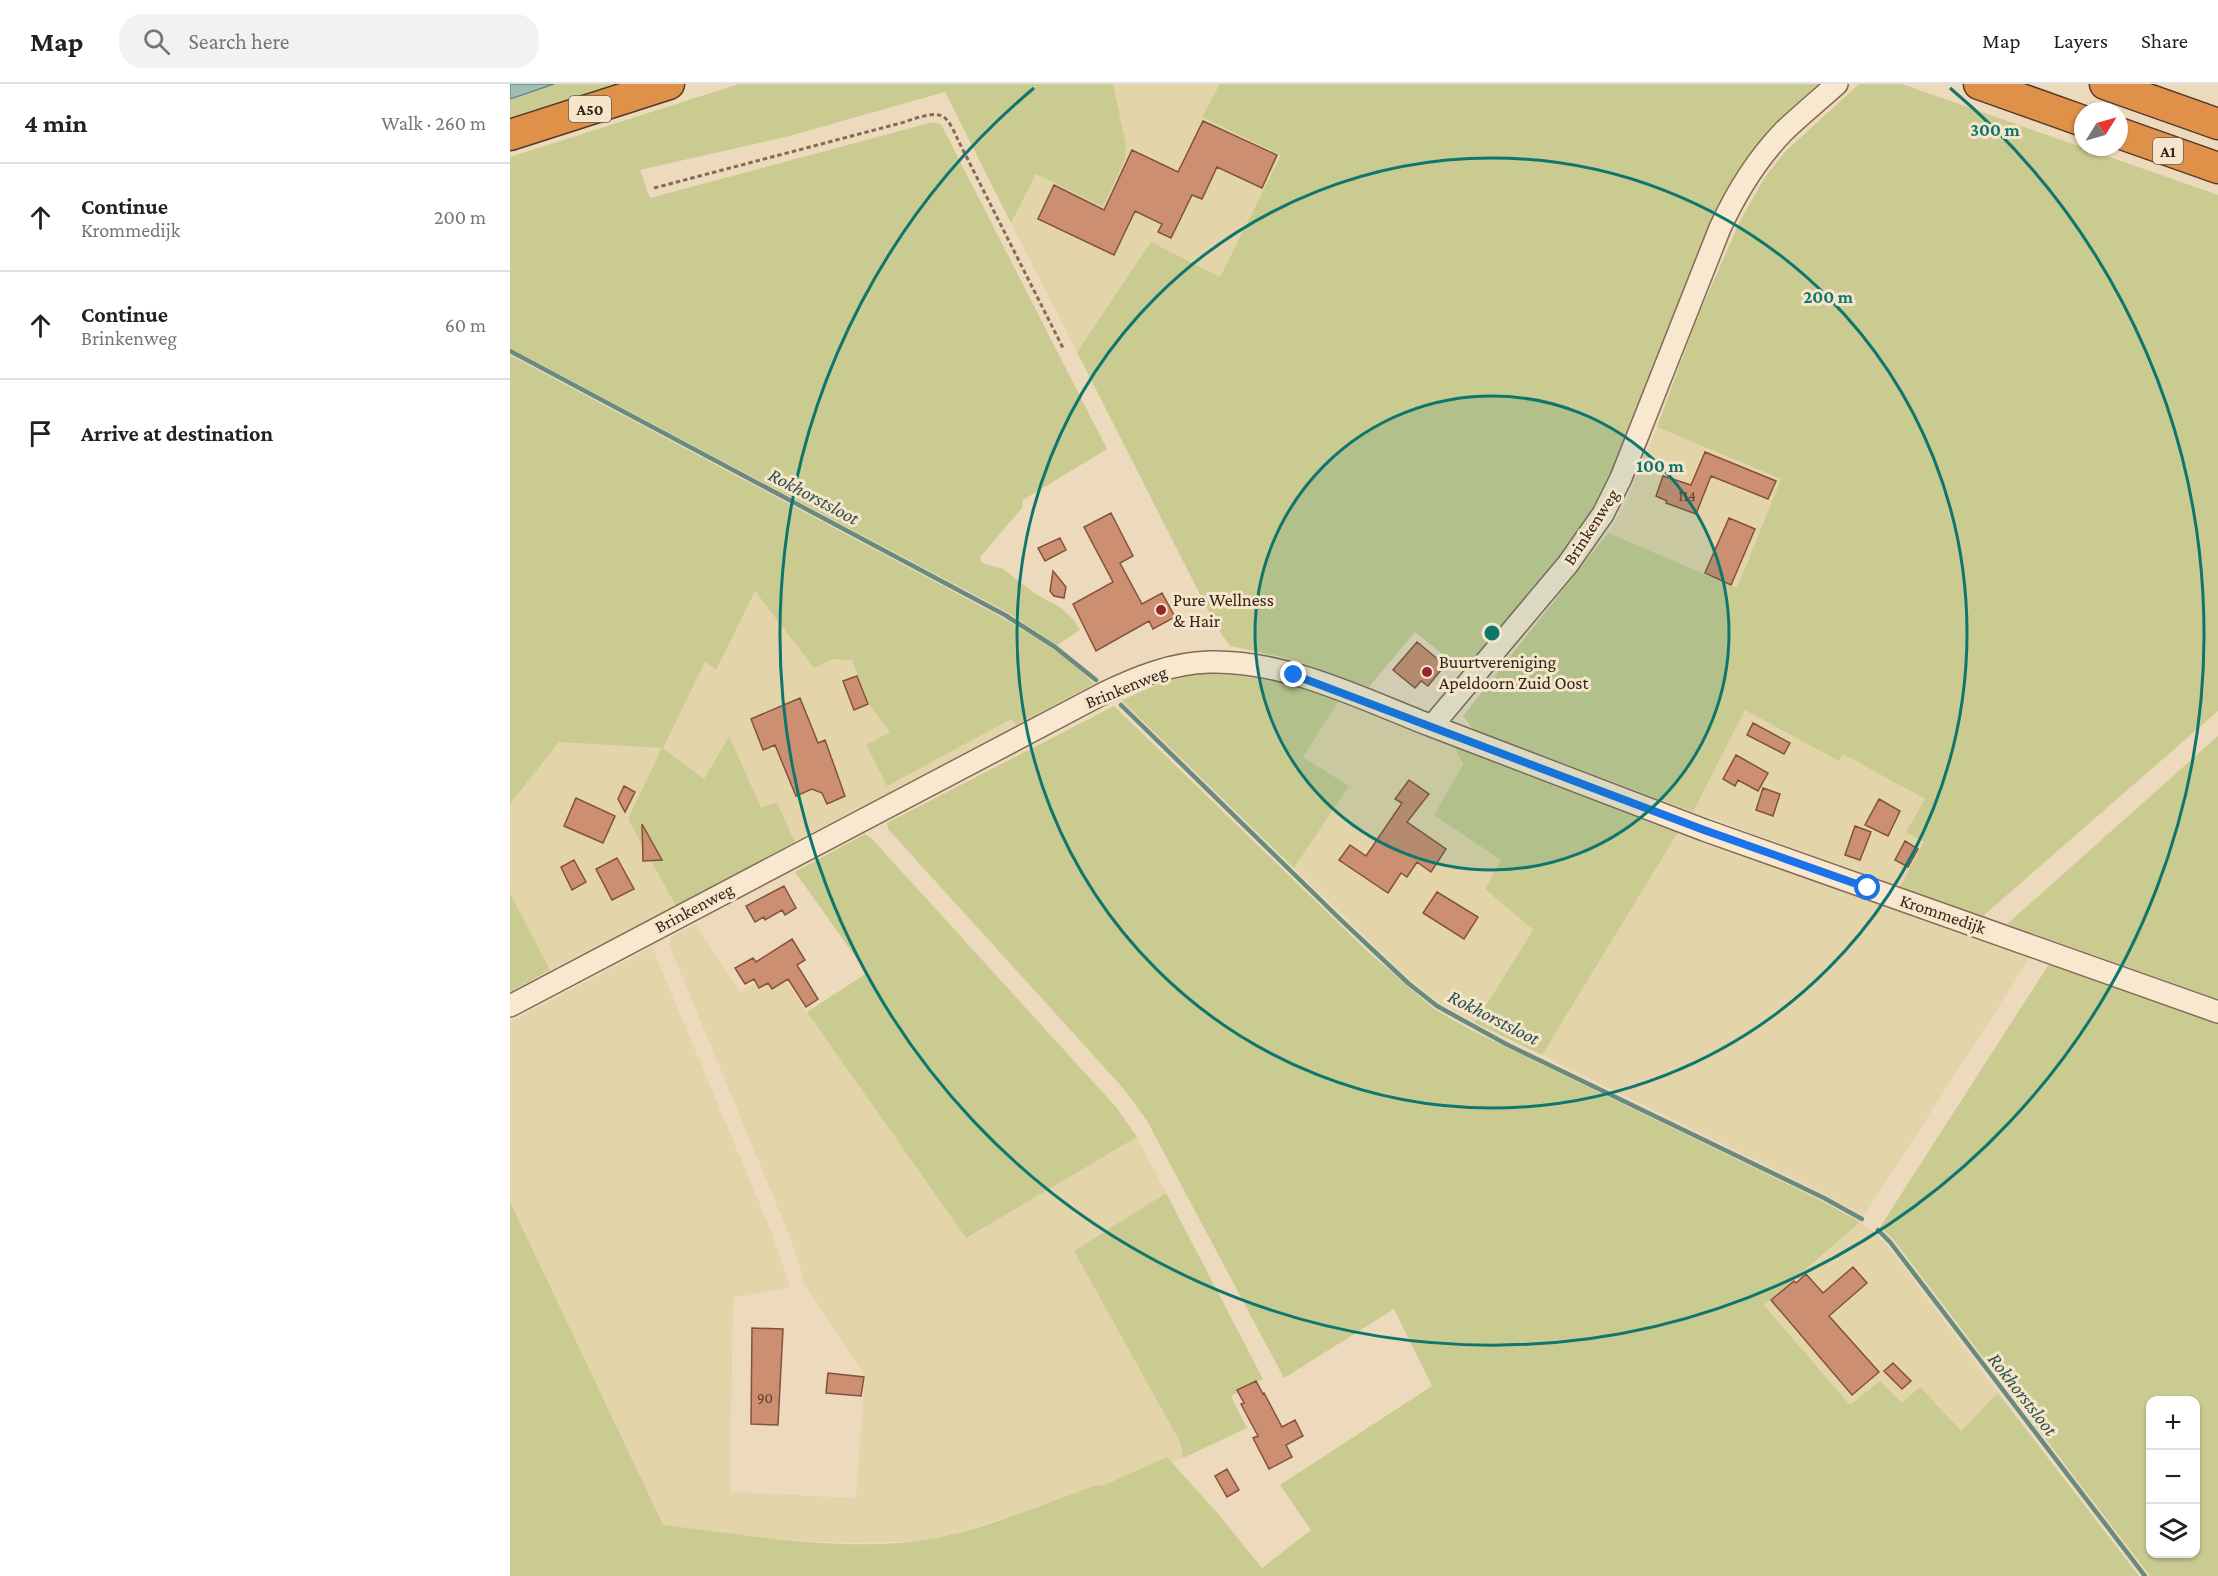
<!DOCTYPE html>
<meta charset="utf-8">
<style>
:root{--surface:#fff;--page:#f2f2f2;--text:#222;--muted:#767676;--line:#e0e0e0}
body{margin:0;font-family:"Crimson Pro",serif;background:var(--page);color:var(--text)}
.controls{position:absolute;right:18px;bottom:18px;display:grid;overflow:hidden;border-radius:12px;box-shadow:0 2px 4px #0004}
.controls button{width:54px;height:54px;display:grid;place-items:center;padding:0;border:0;border-bottom:2px solid var(--line);background:var(--surface);color:var(--text);font:30px sans-serif}
.compass{position:absolute;left:1564px;top:18px;width:54px;height:54px;border-radius:50%;background:var(--surface);box-shadow:0 2px 4px #0004;rotate:53deg}
.stop{position:absolute;width:18px;height:18px;margin:-14px;border:4px solid #1a73e8;border-radius:50%;background:#fff}
.stop.end{background:#1a73e8;border-color:#fff;box-shadow:0 2px 6px #0008}
.list{margin:0;padding:0;list-style:none}
h2{display:flex;justify-content:space-between;align-items:center;height:78px;margin:0;padding:0 24px;font-size:26px}
h2 small{font-size:20px;font-weight:400;color:var(--muted)}
.list li{display:grid;grid-template-columns:39px 1fr auto;gap:18px;align-items:center;box-sizing:border-box;height:108px;padding:0 24px;border-top:2px solid var(--line)}
.list b{display:block;font-size:22px;white-space:nowrap}
.list p{margin:0;font-size:20px;white-space:nowrap;color:var(--muted)}
.list em{font-size:20px;font-style:normal;color:var(--muted)}
.icon{flex:none;width:33px;height:33px;fill:none;stroke:currentColor;stroke-width:2;stroke-linecap:round;stroke-linejoin:round}
.map{position:relative;flex:none;width:1708px;height:1492px;overflow:hidden}
header{display:flex;align-items:center;gap:36px;box-sizing:border-box;height:84px;padding:0 30px;background:var(--surface);border-bottom:2px solid var(--line)}
header strong{font-size:28px}
nav{display:flex;gap:33px;margin-inline-start:auto;font-size:21px}
.search{width:420px;height:54px;background:var(--page);display:flex;align-items:center;gap:15px;box-sizing:border-box;padding:0 21px;border-radius:24px;color:var(--muted);font-size:22px}
main{display:flex}
aside{flex:1;background:var(--surface)}
.map>svg:first-child{display:block}
</style>
<header>
<strong>Map</strong>
<div class="search"><svg class="icon" aria-label="search" viewBox="0 0 24 24"><circle cx="10" cy="10" r="6"/><path d="M15 15l6 6"/></svg>Search here</div>
<nav><a>Map</a><a>Layers</a><a>Share</a></nav>
</header>
<main>
<aside>
<h2>4 min<small>Walk · 260 m</small></h2>
<ul class="list">
<li><svg class="icon" aria-label="ahead" viewBox="0 0 24 24"><path d="M12 20V5M6 11l6-6 6 6"/></svg><div><b>Continue</b><p>Krommedijk</p></div><em>200 m</em></li>
<li><svg class="icon" aria-label="ahead" viewBox="0 0 24 24"><path d="M12 20V5M6 11l6-6 6 6"/></svg><div><b>Continue</b><p>Brinkenweg</p></div><em>60 m</em></li>
<li><svg class="icon" aria-label="arrive" viewBox="0 0 24 24"><path d="M6 21V4h12l-3 4 3 4H6"/></svg><div><b>Arrive at destination</b></div></li>
</ul>
</aside>
<div class="map">
<svg width="1708" height="1492" viewBox="0 0 1708 1492">
<rect width="100%" height="100%" fill="#eddabc"/>
<path fill="#e3d4a9" d="M603 0H710L693 33 771 70 710 193 641 159 567 268 501 139 526 90 593 123 615 75 616 61Z
M1147 343 1271 395 1227 504 1098 449 1114 424Z
M245 506 304 583 322 575H342L359 619 480 597 506 641 285 759 267 719 251 725 218 653 194 695 118 735 166 822 40 886 0 809V720L49 658 153 664 195 578 206 586Z
M829 617 943 660 991 776 975 805 1023 846 965 939 929 918 900 896 784 784 839 702 793 673Z
M1235 626 1329 676 1333 670 1415 715V757L1390 803 1183 728Z
M1170 745 1519 869 1518 877 1354 1132 1314 1110 1032 971Z
M186 840 230 908 267 885 456 1154 627 1053 656 1109 564 1167 670 1358 673 1374 662 1379 657 1373 592 1402 587 1401 489 1436 436 1452 407 1457 337 1459 260 1455 152 1441 0 1118V938L142 863 261 1147 280 1203 223 1214 220 1408 346 1414 355 1292 294 1200 290 1183 275 1141 159 861 161 853Z
M1350 1138 1365 1149 1377 1161 1488 1309 1407 1395 1340 1322 1254 1220Z"/>
<path fill="#c9cb91" fill-rule="evenodd" d="M44 0H139L0 41V15Z
M229 0H603L616 61 615 75 593 123 526 90 501 139 435 8 279 52 130 86 140 114 423 38 431 40 597 365 513 416 512 424 470 473 472 479 493 485 524 509 551 524 563 535 570 546 547 561 497 528 0 264V73Z
M710 0H1314L1240 75 1091 416 1053 469 968 574 954 581 941 577 905 548 859 603 785 576 720 562 707 544 567 268 641 158 710 193 771 71 692 33Z
M1349 0H1392L1708 111V627L1473 832 1390 803 1414 758 1396 748 1415 715 1333 670 1329 677 1235 626 1183 728 963 645 953 632 1098 449 1227 504 1271 395 1147 343 1186 237 1230 137 1255 93 1277 66Z
M0 271 493 534C525 554 559 572 584 600L506 641 501 635 377 702 356 661 380 648 359 620 342 576 322 575 304 584 245 507 206 586 195 578 153 664 194 695 219 652 251 724 267 718 285 759 166 822 118 735 152 664 49 658 0 720Z
M688 590C743 589 778 599 829 617L793 673 839 702 784 784 612 617C636 604 661 595 688 590Z
M604 622 857 867 924 925 961 946 1312 1117 1350 1138 1254 1221 1340 1321 1370 1297 1392 1319 1410 1303 1451 1347 1488 1309 1629 1492H0V1118L153 1441C240 1451 349 1472 435 1452 487 1441 537 1418 587 1401L592 1402 657 1373 709 1431 752 1484 801 1446 770 1401 922 1302 884 1225 774 1294 636 1035 613 1004 378 745 377 739Z
M1708 652V915L1497 840Z
M943 660 1170 745 1032 971 965 939 1023 846 975 805 991 776 924 731 953 681Z
M355 750 362 755 606 1023 627 1053 456 1154 297 928 357 889 285 788Z
M0 809 40 886 0 908Z
M1541 877 1708 935V1492H1640L1383 1155 1370 1143ZM1640 1316H1686V1470H1640Z
M656 1109 753 1295 721 1312 737 1344 673 1374 670 1358 564 1167Z"/>
<path fill="#a0beb3" stroke="#688b7f" stroke-width="1.5" d="M0 0H44L0 15Z"/>
<g fill="none" stroke-linecap="round" stroke-linejoin="round">
<path stroke="#688b7f" stroke-width="4.5" d="M0 267 495 531 545 563 586 596
M611 621 831 836 898 899 927 922 996 960 1314 1114 1352 1135
M1368 1146 1380 1158 1635 1492"/>
</g>
<path fill="#cc8f71" stroke="#83523c" stroke-width="1.5" d="M693 37 767 71 752 104 707 83 692 115 682 111 661 154 648 148 652 140 625 127 604 171 528 135 544 101 594 126 622 66 668 88Z
M1195 368 1266 397 1258 415 1201 392 1186 430 1156 419 1157 417 1146 412 1153 392 1181 401Z
M601 429 623 472 610 479 632 520 652 509 665 533 643 545 639 537 586 567 563 520 603 498 574 443Z
M1219 434 1245 445 1221 501 1195 489Z
M550 454 556 466 535 477 528 464Z
M543 487 556 503 554 514 544 512 540 507Z
M907 558 935 581 918 602 911 597 905 604 883 586Z
M347 592 358 620 344 626 333 597Z
M290 614 308 659 315 656 335 712 317 720 312 709 302 705 286 712 265 661 253 666 241 635Z
M1243 639 1280 659 1274 670 1237 651Z
M1226 671 1258 689 1248 707 1228 696 1225 702 1213 695Z
M899 696 919 710 897 738 936 765 921 788 907 778 897 793 891 789 878 809 829 776 840 761 856 772 892 719 885 715Z
M114 702 125 708 115 728 108 715Z
M1253 704 1270 710 1263 732 1246 726Z
M66 714 105 732 93 759 54 742Z
M1369 715 1390 727 1378 752 1355 741Z
M132 740 152 776 133 777Z
M1345 742 1361 748 1350 776 1335 771Z
M1395 757 1408 765 1398 783 1385 776Z
M107 774 124 805 102 816 86 785Z
M64 776 76 798 62 806 51 783Z
M274 802 286 824 275 831 272 826 255 836 254 833 245 838 236 822Z
M927 808 968 833 954 855 913 829Z
M282 855 295 876 287 881 308 915 296 923 278 895 262 905 258 899 249 904 244 895 235 900 225 884 243 874 246 878Z
M1343 1183 1357 1199 1319 1232 1369 1288 1342 1311 1261 1216 1284 1197 1286 1199 1296 1190 1313 1209Z
M242 1244 273 1245 268 1341 241 1340Z
M1383 1279 1401 1297 1392 1305 1374 1287Z
M318 1289 354 1293 351 1312 316 1309Z
M746 1297 753 1310 754 1309 772 1343 785 1336 793 1352 776 1361 782 1373 759 1385 743 1354 748 1352 731 1320 734 1319 727 1306Z
M717 1385 729 1406 717 1413 705 1392Z"/>
<g fill="none" stroke-linecap="round" stroke-linejoin="round">
<g stroke="#846b56" stroke-width="24">
<path id="minor" d="M922 642 1194 746 1708 928
M0 922 594 609C627 593 662 579 699 578 776 576 852 615 922 642L1058 480 1093 430 1111 394 1210 144C1226 109 1247 75 1274 47 1291 31 1309 16 1327 0"/>
</g>
<g stroke="#52392b" stroke-width="33">
<path id="highway" d="M1469 0 1573 37
M1595 0 1708 40
M1609 49 1708 84
M0 51 159 0"/>
</g>
<path stroke="#846b56" stroke-width="3" stroke-dasharray="4.5 3" stroke-linecap="butt" d="M144 104 391 39C402 36 426 25 435 34 441 40 445 49 448 56L554 266"/>
<use href="#minor" stroke="#f8e8cf" stroke-width="21"/>
<use href="#highway" stroke="#df914a" stroke-width="30"/>
</g>
<g fill="none" stroke-linecap="round" stroke-linejoin="round">
<path stroke="#1a73e8" stroke-width="8" d="M784 591 1194 746 1358 804"/>
</g>
<circle cx="982" cy="549" r="237" fill="#0f766e" fill-opacity=".12"/>
<g fill="none" stroke="#0f766e" stroke-width="3">
<circle cx="982" cy="549" r="237"/>
<circle cx="982" cy="549" r="475"/>
<path d="M1440 4A712 712 0 1 1 524 4"/>
</g>
<g fill="#932630" stroke="#f5e5cb" stroke-width="2">
<circle cx="651" cy="526" r="6"/>
<circle cx="917" cy="588" r="6"/>
</g>
<g text-anchor="middle" stroke-width="6" stroke-linejoin="round" paint-order="stroke">
<g font-size="15" fill="#594030">
<text x="1177" y="417">114</text>
<text x="255" y="1319">90</text>
</g>
<g fill="#f5e5cb" stroke="#6d5f50" stroke-width="1.5">
<rect x="59" y="12" width="42" height="26" rx="4.5"/>
<rect x="1643" y="54" width="30" height="26" rx="4.5"/>
</g>
<g font-size="16" font-weight="bold" fill="#33251b">
<text x="80" y="31">A50</text>
<text x="1658" y="73">A1</text>
</g>
<g font-size="18" fill="#33251b" stroke="#f5e5cb">
<text transform="translate(1081 443) rotate(-57)" y="6">Brinkenweg</text>
<text transform="translate(616 603) rotate(-22)" y="6">Brinkenweg</text>
<text transform="translate(184 824) rotate(-28)" y="6">Brinkenweg</text>
<text transform="translate(1433 830) rotate(19)" y="6">Krommedijk</text>
</g>
<g font-size="18" fill="#33251b" stroke="#f5e5cb" text-anchor="start">
<text x="663" y="522">Pure Wellness<tspan x="663" dy="21">&amp; Hair</tspan></text>
<text x="929" y="584">Buurtvereniging<tspan x="929" dy="21">Apeldoorn Zuid Oost</tspan></text>
</g>
<g font-size="20" font-style="italic" fill="#2a534d" stroke="#f5e5cb">
<text transform="translate(304 412) rotate(28)" y="7">Rokhorstsloot</text>
<text transform="translate(984 933) rotate(27)" y="7">Rokhorstsloot</text>
<text transform="translate(1513 1310) rotate(52)" y="7">Rokhorstsloot</text>
</g>
</g>
<circle cx="982" cy="549" r="9" fill="#0f766e" stroke="#f5e5cb" stroke-width="3"/>
<g font-size="18" text-anchor="middle" font-weight="bold" fill="#0f766e" stroke="#f5e5cb" stroke-width="6" stroke-linejoin="round" paint-order="stroke">
<text x="1485" y="52">300 m</text>
<text x="1318" y="219">200 m</text>
<text x="1150" y="388">100 m</text>
</g>
</svg>
<div class="controls">
<button>+</button>
<button>−</button>
<button><svg class="icon" aria-label="layers" viewBox="0 0 24 24"><path d="M12 4l9 5-9 5-9-5zM3 14l9 5 9-5"/></svg></button>
</div>
<svg class="compass" viewBox="-18 -18 36 36"><path d="M0-13l5 13h-10z" fill="#e53935"/><path d="M0 13l5-13h-10z" fill="#767676"/></svg>
<div class="stop" style="left:1358px;top:804px"></div>
<div class="stop end" style="left:784px;top:591px"></div>
</div>
</main>
